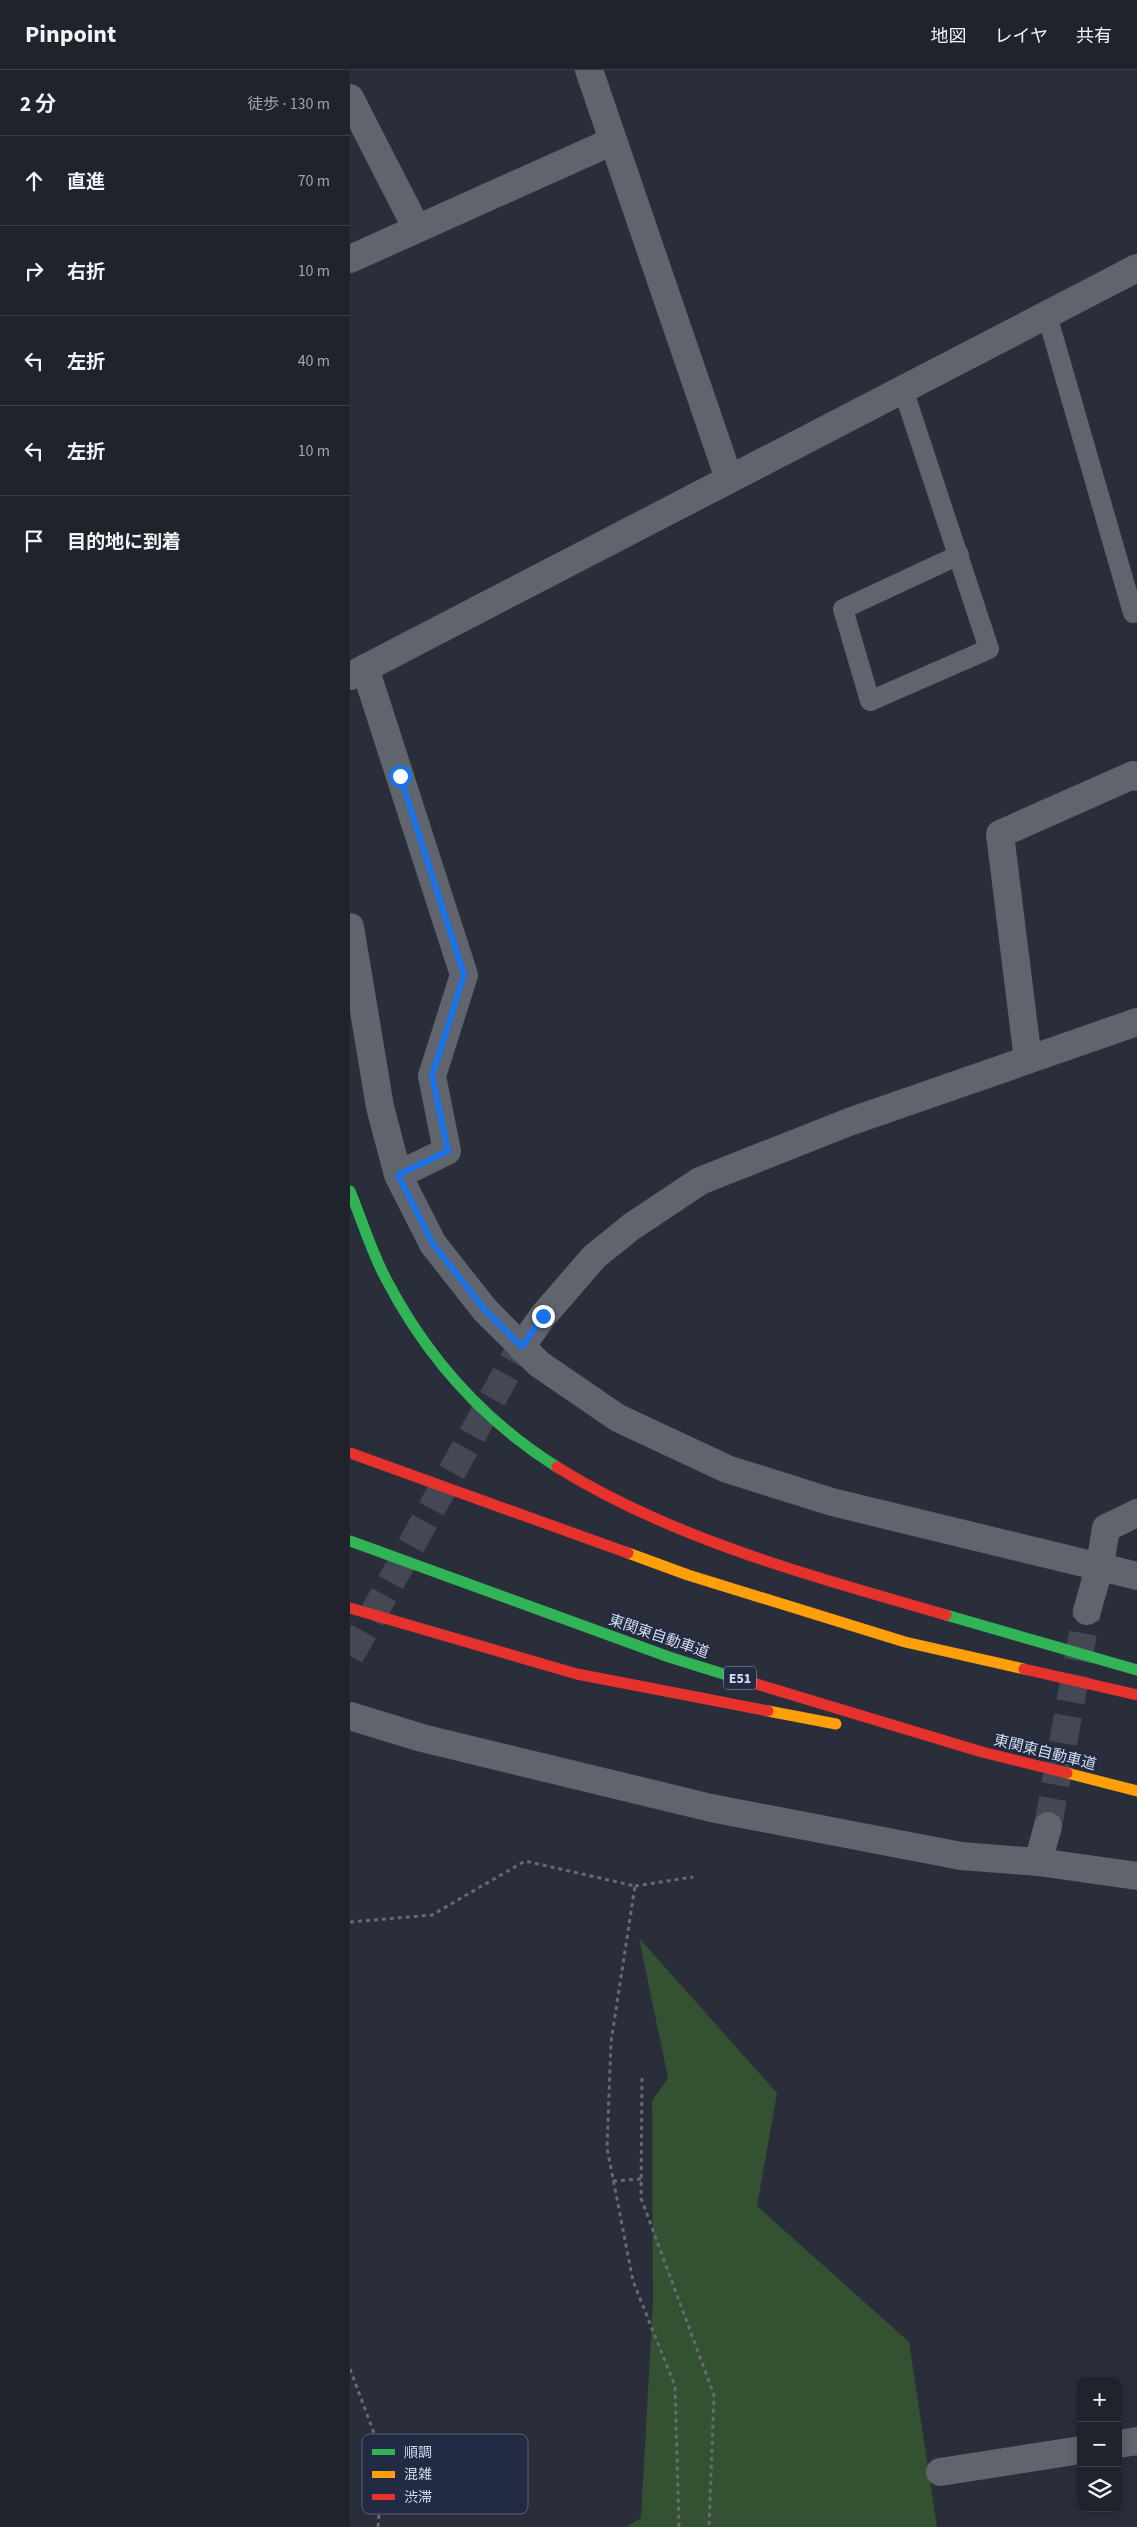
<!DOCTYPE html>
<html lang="ja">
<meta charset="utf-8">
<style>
:root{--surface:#20222c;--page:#282a34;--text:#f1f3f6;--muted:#a2a4a9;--line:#3d3f48}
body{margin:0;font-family:"Source Sans 3","Noto Sans JP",sans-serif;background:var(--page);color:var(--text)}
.controls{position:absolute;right:15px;bottom:15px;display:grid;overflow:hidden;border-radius:10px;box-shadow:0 2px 12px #0003}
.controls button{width:45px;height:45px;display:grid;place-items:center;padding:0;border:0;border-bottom:1px solid var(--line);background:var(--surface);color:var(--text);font:25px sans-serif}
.stop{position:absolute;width:15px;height:15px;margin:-11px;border:4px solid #1a73e8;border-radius:50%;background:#fff}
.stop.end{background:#1a73e8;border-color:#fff;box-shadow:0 1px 5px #0008}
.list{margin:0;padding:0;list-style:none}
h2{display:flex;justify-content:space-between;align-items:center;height:65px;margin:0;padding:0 20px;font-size:21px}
h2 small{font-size:16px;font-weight:400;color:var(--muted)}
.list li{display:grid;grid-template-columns:32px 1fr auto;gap:15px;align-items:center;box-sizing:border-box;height:90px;padding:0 20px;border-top:1px solid var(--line)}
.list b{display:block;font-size:19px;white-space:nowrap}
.list em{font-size:16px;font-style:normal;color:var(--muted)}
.icon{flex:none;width:28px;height:28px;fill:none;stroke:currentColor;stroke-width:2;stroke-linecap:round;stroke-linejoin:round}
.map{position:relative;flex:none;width:787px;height:2457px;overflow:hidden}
header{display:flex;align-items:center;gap:30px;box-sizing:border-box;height:70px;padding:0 25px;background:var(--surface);border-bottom:1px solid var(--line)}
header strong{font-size:24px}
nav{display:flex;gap:28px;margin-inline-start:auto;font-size:18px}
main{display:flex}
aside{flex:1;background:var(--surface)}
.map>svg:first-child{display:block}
</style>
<header>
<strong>Pinpoint</strong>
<nav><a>地図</a><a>レイヤ</a><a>共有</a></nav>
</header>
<main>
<aside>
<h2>2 分<small>徒歩 · 130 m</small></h2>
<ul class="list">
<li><svg class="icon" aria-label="ahead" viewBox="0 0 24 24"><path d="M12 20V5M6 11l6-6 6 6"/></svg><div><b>直進</b></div><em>70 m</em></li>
<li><svg class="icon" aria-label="right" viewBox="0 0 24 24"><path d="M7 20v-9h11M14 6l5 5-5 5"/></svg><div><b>右折</b></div><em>10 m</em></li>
<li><svg class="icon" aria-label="left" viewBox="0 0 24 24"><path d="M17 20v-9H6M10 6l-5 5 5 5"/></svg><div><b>左折</b></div><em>40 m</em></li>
<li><svg class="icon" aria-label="left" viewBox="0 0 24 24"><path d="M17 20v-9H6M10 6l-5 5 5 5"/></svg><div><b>左折</b></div><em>10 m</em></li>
<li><svg class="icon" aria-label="arrive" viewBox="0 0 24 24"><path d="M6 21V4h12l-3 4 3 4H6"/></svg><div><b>目的地に到着</b></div></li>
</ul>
</aside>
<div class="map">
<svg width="787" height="2457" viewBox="0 0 787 2457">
<rect width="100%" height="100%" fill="#2a2e3b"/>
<path fill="#345231" d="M289 1868 427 2023 407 2136 559 2272 587 2457H276L291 2448 303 2230 302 2031 318 2008Z"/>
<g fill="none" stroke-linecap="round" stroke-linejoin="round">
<path stroke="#444855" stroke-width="28" stroke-dasharray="28 14" stroke-linecap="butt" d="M0 1586 171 1277
M698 1756 737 1541"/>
<path stroke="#666a74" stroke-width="3" stroke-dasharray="4 4" stroke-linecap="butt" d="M285 1816 343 1807
M0 1852 82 1845 175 1791 285 1816 261 1972 257 2078 283 2211 325 2316 329 2457
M292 2008 291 2128 364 2325 359 2457
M263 2111 291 2109
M0 2299 33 2387 28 2457"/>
<path stroke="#60646d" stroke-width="20" d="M697 245 783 543
M553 319 639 579 520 631 493 539 609 485"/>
<path stroke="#60646d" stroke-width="28" d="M239 0 379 409
M0 28 67 159
M0 189 263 71
M15 598 114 905 82 1006 97 1081 48 1105
M0 606 787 198
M0 857 30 1037 48 1105 83 1174 135 1240 189 1294 268 1348 377 1399 482 1432 787 1506
M678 990 650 764 783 705 787 707
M171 1277 193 1246 244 1187 281 1157 350 1111 499 1052 787 952
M737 1541 750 1495 756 1458 787 1443
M0 1646 72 1668 361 1738 611 1786 688 1792 787 1806
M688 1792 698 1756
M768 2374 787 2371
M590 2402 731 2380"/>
<path stroke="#30b455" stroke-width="11" d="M0 1121C12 1150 21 1181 36 1209 76 1286 134 1351 207 1397
M0 1471 319 1587 383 1607
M596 1545 787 1600"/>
<path stroke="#ff9f0a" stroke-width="11" d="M278 1483 338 1505 555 1572 674 1599
M418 1641 486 1654
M717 1703 787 1721"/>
<path stroke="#e5322d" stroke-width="11" d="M0 1383 278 1483
M207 1397C324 1470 465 1507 596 1545
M0 1538 227 1604 418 1641
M674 1599 787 1625
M383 1607 632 1682 717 1703"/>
</g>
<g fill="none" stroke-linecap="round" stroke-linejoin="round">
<path stroke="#1a73e8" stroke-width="6" d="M50 706 114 905 82 1006 98 1081 48 1105 83 1174 135 1240 172 1277 193 1246"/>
</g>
<g text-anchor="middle" stroke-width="5" stroke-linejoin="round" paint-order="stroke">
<rect fill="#222b43" stroke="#9fa6b9" stroke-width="1" x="374" y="1596.5" width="32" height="23" rx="4"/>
<g font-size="14" font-weight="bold" fill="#d4dbeb">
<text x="390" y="1613">E51</text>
</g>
<g font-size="15" fill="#d4dbeb" stroke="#222b43">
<text transform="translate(309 1566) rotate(19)" y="5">東関東自動車道</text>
<text transform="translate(695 1682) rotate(14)" y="5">東関東自動車道</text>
</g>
</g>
<rect x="12" y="2364" width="166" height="80" rx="8" fill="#222b43" stroke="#576075" stroke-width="1"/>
<rect x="22" y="2379" width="23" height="6" fill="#30b455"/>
<rect x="22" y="2401" width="23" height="7" fill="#ff9f0a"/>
<rect x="22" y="2424" width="23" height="6" fill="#e5322d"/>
<g font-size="14" fill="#d4dbeb">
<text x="54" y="2387">順調</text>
<text x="54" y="2409">混雑</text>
<text x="54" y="2432">渋滞</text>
</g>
</svg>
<div class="controls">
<button>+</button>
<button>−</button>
<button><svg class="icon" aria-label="layers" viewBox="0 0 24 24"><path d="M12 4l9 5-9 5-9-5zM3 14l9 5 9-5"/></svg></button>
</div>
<div class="stop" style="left:50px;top:706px"></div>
<div class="stop end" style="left:193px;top:1246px"></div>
</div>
</main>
